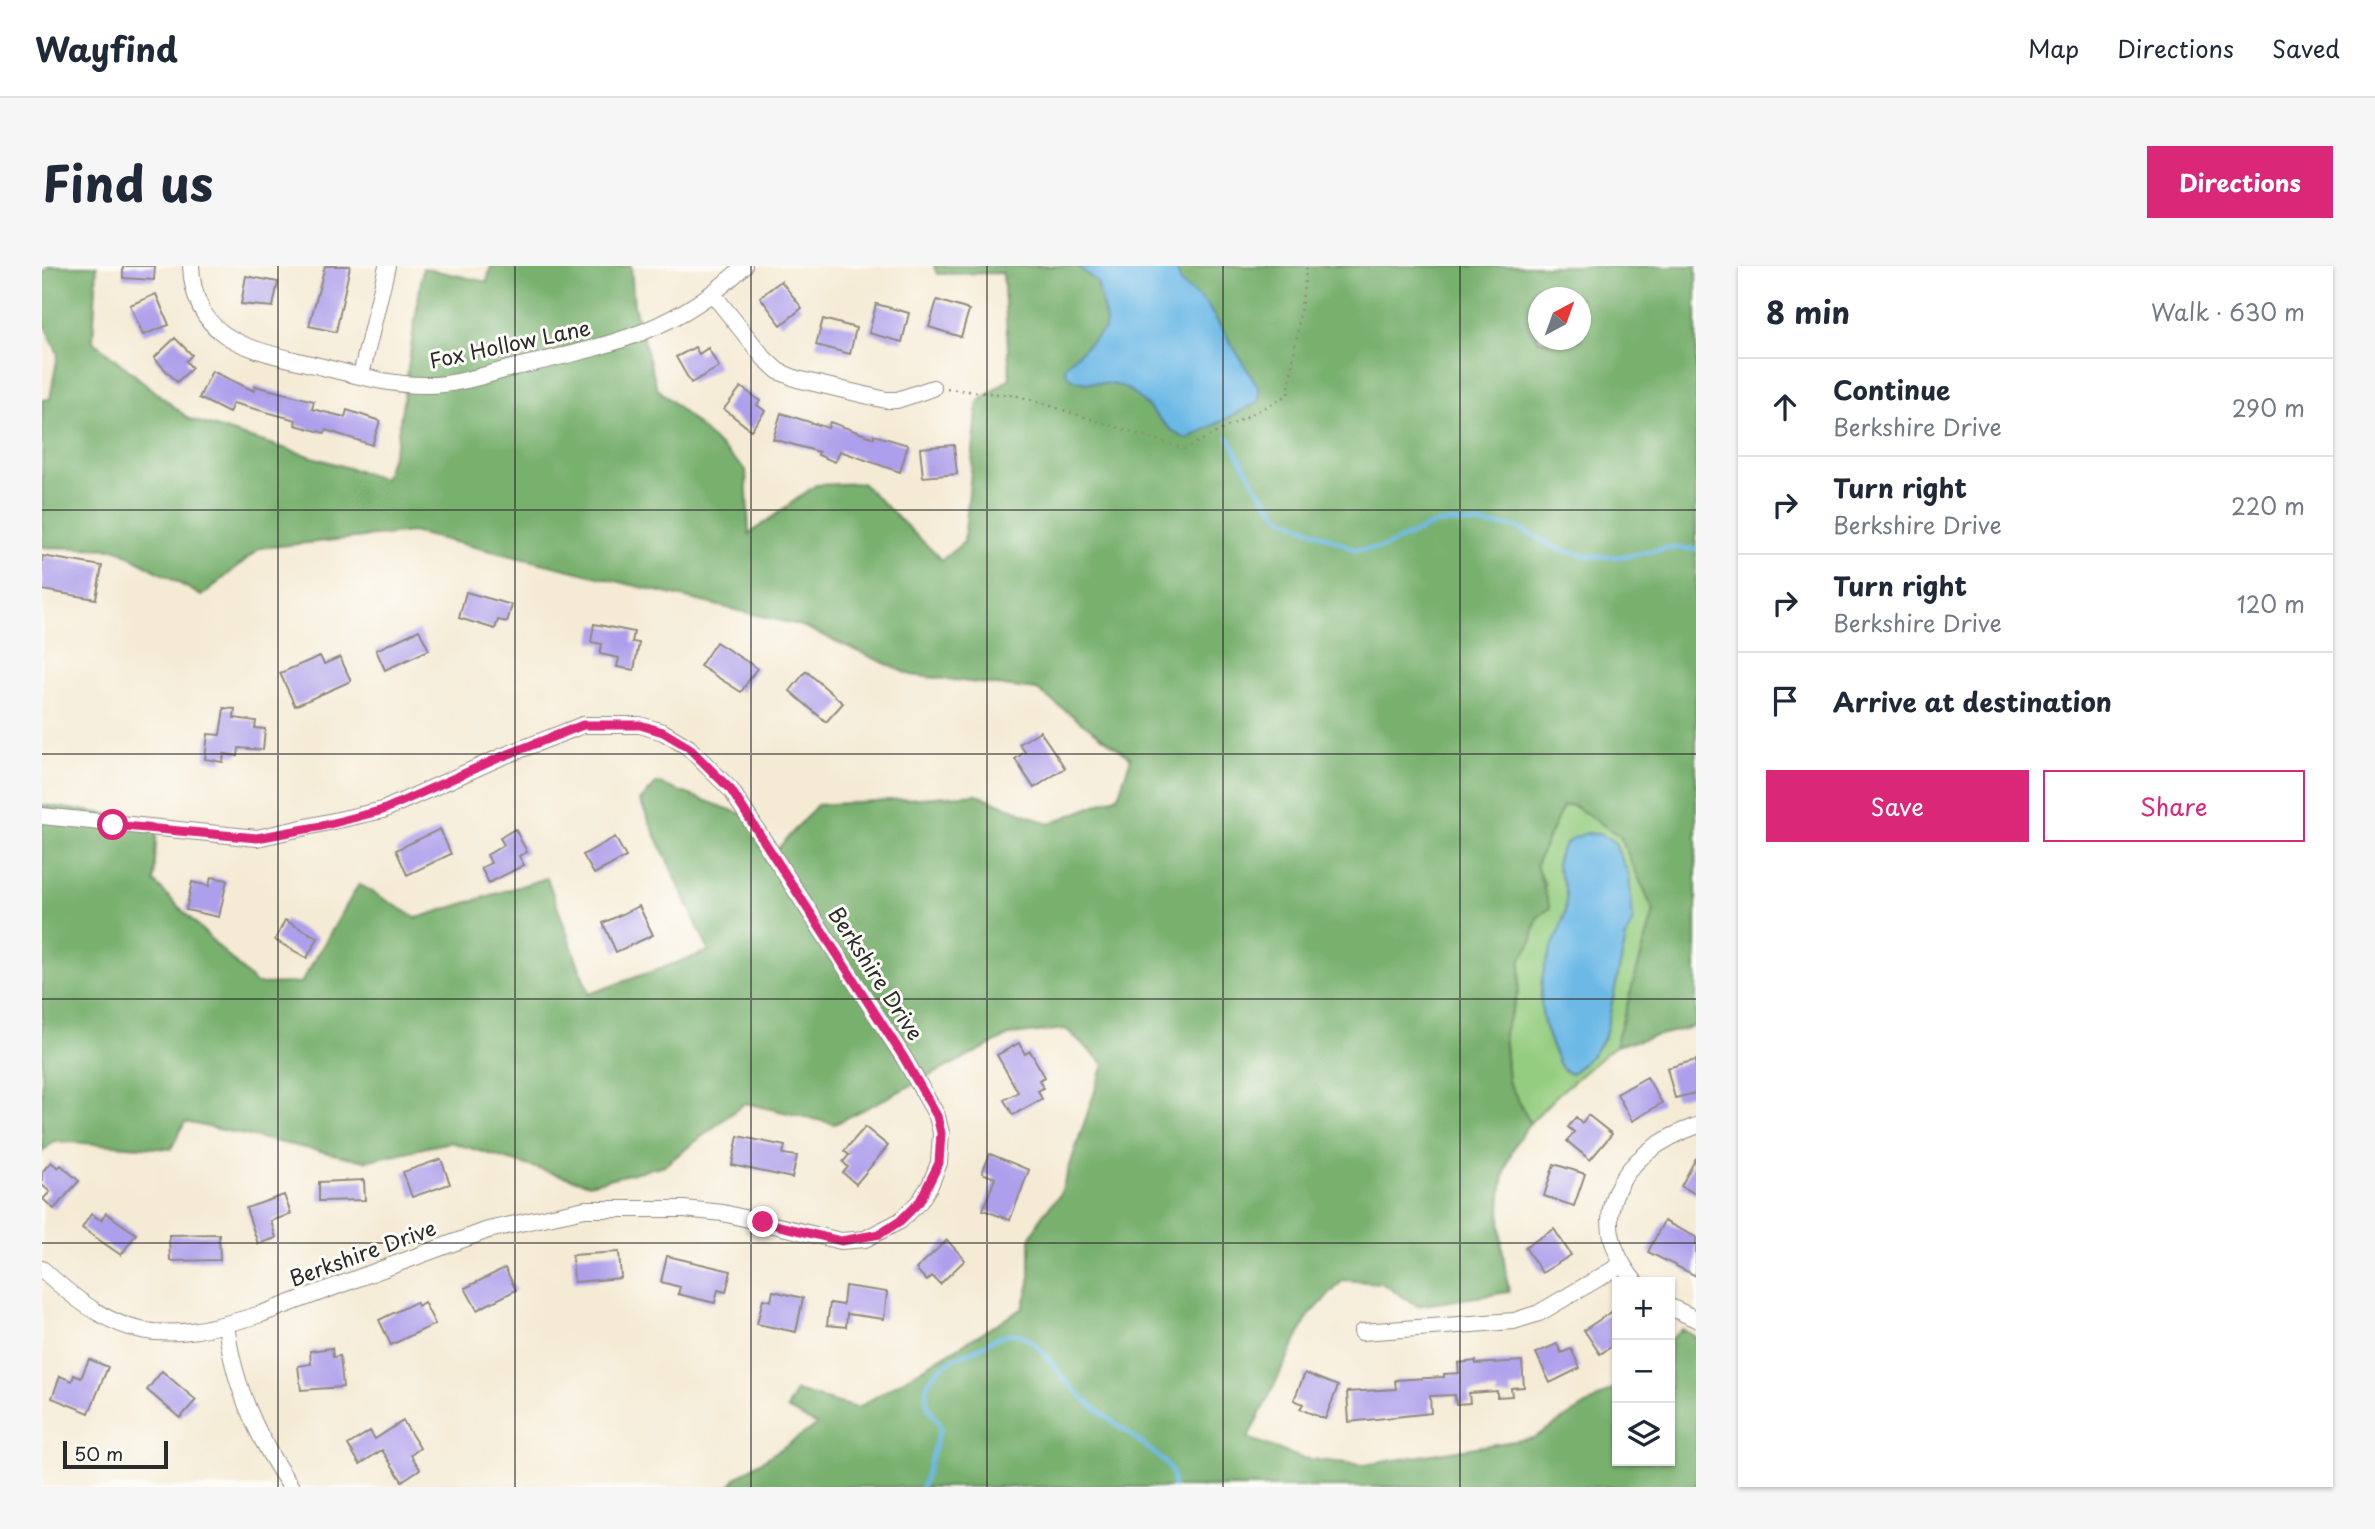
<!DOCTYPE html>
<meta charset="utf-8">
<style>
:root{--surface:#fff;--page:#f6f6f7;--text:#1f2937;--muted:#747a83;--line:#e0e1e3;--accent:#db2777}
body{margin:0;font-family:"Playpen Sans",sans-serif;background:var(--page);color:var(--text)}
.controls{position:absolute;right:21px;bottom:21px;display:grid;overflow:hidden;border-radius:0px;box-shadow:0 2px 5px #0004}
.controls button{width:63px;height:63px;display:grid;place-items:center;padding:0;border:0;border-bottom:2px solid var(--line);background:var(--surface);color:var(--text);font:35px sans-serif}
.compass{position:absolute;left:1486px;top:21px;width:63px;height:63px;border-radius:50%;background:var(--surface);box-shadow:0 2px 5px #0004;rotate:41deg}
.scale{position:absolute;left:21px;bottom:18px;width:105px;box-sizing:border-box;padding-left:7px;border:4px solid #2b2b2b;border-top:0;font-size:19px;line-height:24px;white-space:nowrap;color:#2b2b2b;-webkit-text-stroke:5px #fdfcf7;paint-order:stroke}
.stop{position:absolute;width:21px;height:21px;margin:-16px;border:5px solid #db2777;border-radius:50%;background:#fff}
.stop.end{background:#db2777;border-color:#fff;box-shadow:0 2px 7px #0008}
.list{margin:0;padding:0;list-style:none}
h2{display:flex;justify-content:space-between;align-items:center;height:91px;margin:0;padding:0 28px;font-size:30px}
h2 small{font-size:23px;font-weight:400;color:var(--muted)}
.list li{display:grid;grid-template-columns:46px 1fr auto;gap:21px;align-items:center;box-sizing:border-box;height:98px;padding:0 28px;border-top:2px solid var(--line)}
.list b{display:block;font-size:26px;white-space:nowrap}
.list p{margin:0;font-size:23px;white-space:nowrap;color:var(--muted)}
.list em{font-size:23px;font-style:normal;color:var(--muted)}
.actions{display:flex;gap:14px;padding:21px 28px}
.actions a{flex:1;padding:16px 0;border:2px solid var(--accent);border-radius:0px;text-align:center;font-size:24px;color:var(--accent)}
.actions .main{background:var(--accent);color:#fff}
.icon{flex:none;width:38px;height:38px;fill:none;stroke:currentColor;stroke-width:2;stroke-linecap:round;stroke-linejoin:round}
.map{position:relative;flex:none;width:1654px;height:1221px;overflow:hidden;border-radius:0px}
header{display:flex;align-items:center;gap:42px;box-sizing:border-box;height:98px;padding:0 35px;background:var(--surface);border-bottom:2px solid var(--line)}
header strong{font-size:33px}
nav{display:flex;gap:38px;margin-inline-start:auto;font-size:24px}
.intro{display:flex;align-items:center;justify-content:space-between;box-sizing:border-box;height:168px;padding:0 42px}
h1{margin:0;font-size:49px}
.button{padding:18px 32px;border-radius:0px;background:var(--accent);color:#fff;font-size:24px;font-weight:700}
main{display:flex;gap:42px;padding:0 42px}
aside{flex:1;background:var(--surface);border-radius:0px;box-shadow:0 2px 5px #0004}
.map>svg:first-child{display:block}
</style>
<header>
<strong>Wayfind</strong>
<nav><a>Map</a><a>Directions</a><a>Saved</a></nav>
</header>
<div class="intro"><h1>Find us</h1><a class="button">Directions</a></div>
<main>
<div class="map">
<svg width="1654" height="1221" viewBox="0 0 1654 1221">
<rect width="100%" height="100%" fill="#fdfcf7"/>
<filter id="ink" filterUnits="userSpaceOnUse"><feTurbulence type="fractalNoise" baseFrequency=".0143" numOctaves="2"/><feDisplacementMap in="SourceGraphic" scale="14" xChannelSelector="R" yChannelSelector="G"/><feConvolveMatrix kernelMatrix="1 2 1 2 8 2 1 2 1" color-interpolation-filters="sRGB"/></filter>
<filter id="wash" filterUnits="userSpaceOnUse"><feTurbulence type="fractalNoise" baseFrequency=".00686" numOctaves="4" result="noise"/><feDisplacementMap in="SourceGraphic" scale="28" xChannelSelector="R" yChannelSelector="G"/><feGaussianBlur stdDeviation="1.57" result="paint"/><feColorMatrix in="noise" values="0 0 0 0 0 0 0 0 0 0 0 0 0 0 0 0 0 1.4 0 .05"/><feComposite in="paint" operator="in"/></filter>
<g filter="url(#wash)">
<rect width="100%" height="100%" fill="#f5ebd5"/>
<path fill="#95cd80" stroke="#607c56" stroke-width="2" d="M1530 539 1578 570 1612 646 1573 780 1514 830 1488 857 1466 815 1462 766 1476 727 1479 693 1489 677 1503 618 1493 598 1521 540Z"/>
<path fill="#78b06e" stroke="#526e4c" stroke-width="2" fill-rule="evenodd" d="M7 0H55L51 75 147 153 342 213 355 175 381 2 445 16 449 0H589L592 40 615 122 704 204 707 268 774 219 820 217 900 294 922 276 936 136 968 112 961 7 895 8 892 0H1654V760L1573 780 1612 646 1578 570 1531 539 1521 540 1494 598 1508 642 1495 652 1489 677 1479 693 1476 727 1462 766 1466 815 1488 857C1447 904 1457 970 1467 1026L1376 1040 1339 1017 1301 1014 1266 1051 1206 1172 1259 1192 1321 1199 1491 1172 1575 1120V1195H1628V1074L1640 1063 1654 1071V1221H687L694 1212 775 1159 745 1143 754 1125 815 1142 981 1042 988 1017V973L1000 949 1018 929 1062 798 1024 763 968 769 793 858 703 837 623 899 547 918 408 876 323 895 143 856 129 883 12 875 0 886V539L115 555 112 616 214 718 259 717 317 618 375 652 505 612 547 728 667 685 598 535 615 517 711 552 732 587 775 539 935 528 1007 558 1076 530 1089 492 995 424 869 409 760 360 370 266 218 282 160 330 75 283 0 281V134L8 133 16 88 0 53V9ZM1496 32H1538V74H1496Z"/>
<path fill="#6cb9e6" stroke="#4c7288" stroke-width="2" d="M1035 0H1134L1139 17 1164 37 1217 122V136L1145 173C1121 164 1105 133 1081 121 1065 112 1027 125 1023 103L1025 98 1063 63 1064 55 1055 16Z
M1545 567 1560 569 1572 576 1587 609 1591 654 1584 672 1563 770 1551 788 1529 808C1517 804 1516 793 1511 783 1499 758 1495 728 1503 700 1510 676 1526 655 1524 629 1524 613 1510 605 1517 588 1522 575 1533 571 1545 567Z"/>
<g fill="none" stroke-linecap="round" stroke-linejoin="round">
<path stroke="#6cb9e6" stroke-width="4.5" d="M1186 171 1216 223 1239 251 1314 284 1340 282 1392 258 1408 256 1474 261 1519 284 1546 290 1581 291 1625 282 1654 283
M880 1221 898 1163C896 1153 889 1149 886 1140 876 1111 904 1095 926 1087 943 1081 957 1065 975 1068 995 1073 1012 1101 1025 1116 1054 1148 1093 1168 1124 1198L1130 1207 1131 1221"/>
</g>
<g id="blocks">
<path fill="#ad9feb" d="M81 0H113L112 14 81 12Z
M283 0H308L294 66 267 60Z
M204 10 236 16 231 41 199 38Z
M739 15 760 42 739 59 718 31Z
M114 28 127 59 101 69 88 39Z
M895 34 927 44 919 71 887 61Z
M834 38 867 47 860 76 827 67Z
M781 53 814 62 808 88 774 79Z
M133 72 150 89 144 95 150 102 135 116 112 92Z
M653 81 657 88 666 82 677 101 649 117 634 91Z
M170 105 212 125 213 120 272 135 270 143 303 151 305 144 338 155 330 179 284 164 283 167 253 159 254 154 191 137 187 147 157 132Z
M699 121 718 135 715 139 723 145 709 164 682 143Z
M739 147 786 162 788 156 832 172V169L866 179 858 206 798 185 793 196 776 189 777 186 731 173Z
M912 179 915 208 881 211 878 182Z
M0 290 60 300 54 333 0 324Z
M424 326 470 339 465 356 456 354 453 363 417 352Z
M552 358 592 366 590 376 597 377 592 404 575 401 577 392 558 388 560 378 549 376Z
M377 364 387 384 343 404 334 384Z
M674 376 715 402 699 426 658 400Z
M278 390 282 398 298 391 309 415 253 440 238 407Z
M764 405 801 437 784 456 748 425Z
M182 442 193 443 192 452 214 455 213 462 223 463 221 484 197 482 196 490 182 488 181 496 163 493 166 468 178 469Z
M998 465 1023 502 992 522 973 493 983 486 977 478Z
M398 563 409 588 365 609 354 584Z
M473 563 485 586 477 590 482 599 447 617 439 602 449 597 445 589 462 579 458 572Z
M573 571 584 591 552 608 541 589Z
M169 611 185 614 177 651 144 644 150 616 167 620Z
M597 640 611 669 574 686 561 657Z
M243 654 276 672 265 692 233 674Z
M977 777 983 788 988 785 1003 811 997 814 1001 822 996 825 1000 833 971 849 962 834 976 826 955 789Z
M1654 794V827L1633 832 1625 802Z
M1605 811 1620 837 1590 855 1575 828Z
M1546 849 1570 868 1548 894 1525 875 1532 866 1526 861 1534 851 1540 857Z
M823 861 846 880 814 918 801 907 806 901 801 896 807 889 802 885Z
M696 870 743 880 741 888 755 890 750 912 690 899Z
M948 888 987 904 968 954 941 944 953 912 940 907Z
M1654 892V928L1639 920Z
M399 893 408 918 370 931 361 906Z
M9 896 16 902 19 899 37 915 12 943 1 933 8 926 0 919V906Z
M1512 898 1543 908 1532 940 1502 930Z
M322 914 323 934 277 935V916Z
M242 929 249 948 229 955 234 972 216 978 204 942Z
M64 947 94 968 79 989 40 962 49 948 59 954Z
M1622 955 1654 971V1010L1606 986Z
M1512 963 1529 989 1500 1007 1483 981Z
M177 968 178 994 128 995 127 969Z
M905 974 923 994 898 1018 890 1010 885 1015 874 1003Z
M577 986 579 1012 532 1016 530 989Z
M625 990 689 1005 684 1026 676 1024 673 1037 636 1028 638 1021 619 1016Z
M463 1002 474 1024 435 1044 423 1022Z
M803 1020 845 1026 842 1053 805 1048 804 1061 785 1059 788 1037 801 1039Z
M731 1025 761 1032 754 1066 715 1058 721 1033 729 1035Z
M374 1036 376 1040 382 1036 393 1058 349 1079 337 1054Z
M1571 1045 1575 1051V1077L1558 1088 1542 1064Z
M1515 1078 1519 1087 1529 1083 1538 1102 1508 1117 1494 1087Z
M290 1082 291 1091 298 1090 301 1121 259 1124 256 1100 269 1098 268 1085Z
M47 1093 66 1101 47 1147 10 1132 18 1110 30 1115 32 1109 39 1112Z
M1434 1095V1098L1480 1095 1482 1121 1469 1122 1470 1130 1455 1131V1125L1427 1127 1428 1137 1414 1138 1413 1129 1388 1130 1389 1147 1307 1156 1305 1126 1354 1123 1353 1114 1402 1111V1108L1417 1107 1416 1097Z
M120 1105 154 1134 138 1152 105 1124Z
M1263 1107 1296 1120 1283 1153 1258 1143 1261 1138 1252 1134Z
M361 1155 378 1182 369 1189 378 1203 360 1215 340 1184 318 1198 306 1179 328 1165 333 1173Z"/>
</g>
</g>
<g filter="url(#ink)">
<use href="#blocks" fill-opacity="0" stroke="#908b80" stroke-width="2"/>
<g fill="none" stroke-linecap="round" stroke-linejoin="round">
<g stroke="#908b80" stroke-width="18">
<path id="minor" d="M149 0C152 69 198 81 256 95 297 104 343 120 386 119 415 119 445 108 474 101 564 80 633 67 702 0
M670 27 722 92 736 105 755 113 844 134H855L891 122
M319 109 345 0
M0 550 215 572 341 544 459 491 541 459H598L621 466 646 481 689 524 862 792 895 850 899 867 897 897 888 919 878 935 858 955 823 973 799 975 681 947 642 943H543L446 964 219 1048C118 1079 79 1076 0 1003
M1593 1016C1538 948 1581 886 1654 860
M1628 1041 1654 1053
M184 1058C191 1118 215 1172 249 1221
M1320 1066 1472 1055 1497 1047 1579 999"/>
</g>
<path stroke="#908b80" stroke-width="2.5" stroke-dasharray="2 5" stroke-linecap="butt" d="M905 123 977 130 1143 183 1246 129 1265 0"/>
<use href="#minor" stroke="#fff" stroke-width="16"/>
</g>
</g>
<g fill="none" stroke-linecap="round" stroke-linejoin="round" filter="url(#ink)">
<path stroke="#db2777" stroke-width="9" d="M71 559 215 572 280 560 341 544 459 491 541 459H598L621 466 646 481 689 524 862 792 895 850 899 867 897 897 878 935 858 955 838 968 799 975 721 956"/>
</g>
<path fill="none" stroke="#2b2b2b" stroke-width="2" stroke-opacity="0.55" d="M236 0V1221M473 0V1221M709 0V1221M945 0V1221M1181 0V1221M1418 0V1221M0 244H1654M0 488H1654M0 733H1654M0 977H1654"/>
<g text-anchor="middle" stroke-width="6" stroke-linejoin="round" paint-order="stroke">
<g font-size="21" fill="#2b2b2b" stroke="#fdfcf7">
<text transform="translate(468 79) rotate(-12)" y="7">Fox Hollow Lane</text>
<text transform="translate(833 708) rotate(57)" y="7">Berkshire Drive</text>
<text transform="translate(321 988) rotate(-20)" y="7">Berkshire Drive</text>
</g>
</g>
</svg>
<div class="controls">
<button>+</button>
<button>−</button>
<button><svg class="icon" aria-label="layers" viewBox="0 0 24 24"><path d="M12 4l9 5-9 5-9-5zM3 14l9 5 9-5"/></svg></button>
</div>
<svg class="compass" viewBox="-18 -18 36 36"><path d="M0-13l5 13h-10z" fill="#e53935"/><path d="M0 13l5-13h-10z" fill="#747a83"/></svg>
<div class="scale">50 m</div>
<div class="stop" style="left:71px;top:559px"></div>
<div class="stop end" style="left:721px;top:956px"></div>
</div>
<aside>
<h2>8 min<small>Walk · 630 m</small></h2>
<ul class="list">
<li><svg class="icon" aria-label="ahead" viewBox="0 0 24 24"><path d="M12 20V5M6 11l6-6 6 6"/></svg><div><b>Continue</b><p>Berkshire Drive</p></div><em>290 m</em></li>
<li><svg class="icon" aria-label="right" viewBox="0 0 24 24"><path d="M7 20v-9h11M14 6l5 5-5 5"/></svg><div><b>Turn right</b><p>Berkshire Drive</p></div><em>220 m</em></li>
<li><svg class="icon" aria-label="right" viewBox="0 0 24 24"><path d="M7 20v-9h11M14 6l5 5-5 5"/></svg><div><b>Turn right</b><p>Berkshire Drive</p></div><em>120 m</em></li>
<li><svg class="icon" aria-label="arrive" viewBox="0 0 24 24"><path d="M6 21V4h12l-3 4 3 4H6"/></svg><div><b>Arrive at destination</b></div></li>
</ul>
<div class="actions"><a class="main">Save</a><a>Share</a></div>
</aside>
</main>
